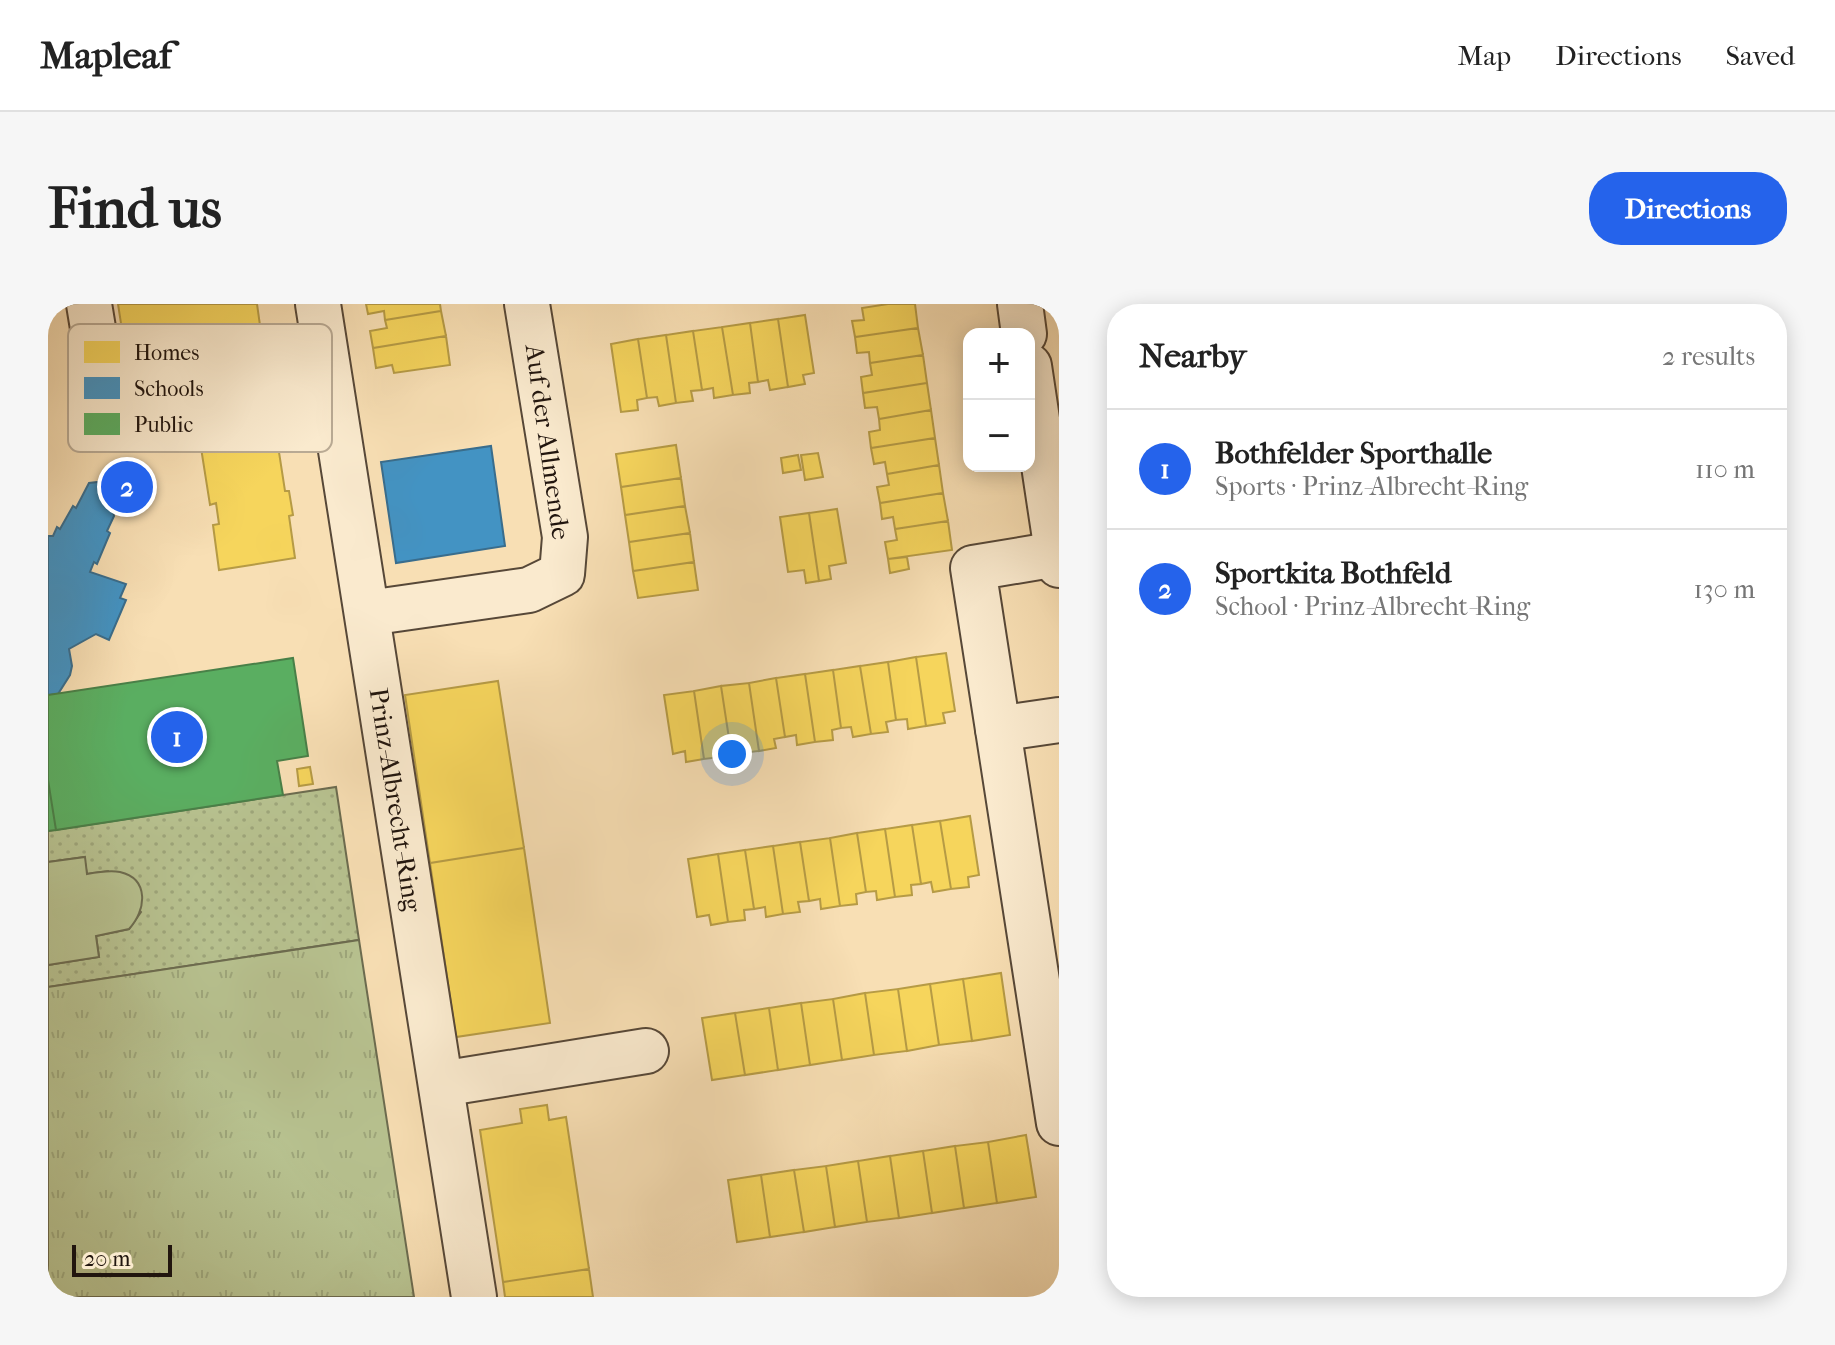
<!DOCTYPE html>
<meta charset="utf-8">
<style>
:root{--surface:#fff;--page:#f6f6f6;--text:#222;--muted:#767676;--line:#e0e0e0;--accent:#2563eb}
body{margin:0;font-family:"IM FELL French Canon",serif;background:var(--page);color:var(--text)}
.controls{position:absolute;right:24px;top:24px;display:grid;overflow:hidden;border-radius:16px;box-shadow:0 4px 20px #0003}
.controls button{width:72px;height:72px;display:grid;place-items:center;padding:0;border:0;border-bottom:2px solid var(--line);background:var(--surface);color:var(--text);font:40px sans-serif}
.scale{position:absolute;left:24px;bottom:20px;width:100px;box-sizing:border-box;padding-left:8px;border:4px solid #21150e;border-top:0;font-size:22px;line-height:28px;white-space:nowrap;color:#21150e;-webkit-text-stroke:6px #faeace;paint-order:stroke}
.you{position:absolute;left:684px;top:450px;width:28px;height:28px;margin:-20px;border:6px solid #fff;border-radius:50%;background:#1a73e8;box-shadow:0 0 0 12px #1a73e833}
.badge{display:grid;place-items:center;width:52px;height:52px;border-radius:50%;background:var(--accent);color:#fff;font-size:26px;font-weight:700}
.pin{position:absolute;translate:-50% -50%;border:4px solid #fff;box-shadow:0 2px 8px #0006}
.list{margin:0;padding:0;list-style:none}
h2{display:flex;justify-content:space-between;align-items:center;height:104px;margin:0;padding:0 32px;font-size:34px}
h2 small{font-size:26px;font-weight:400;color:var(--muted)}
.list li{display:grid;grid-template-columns:52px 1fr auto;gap:24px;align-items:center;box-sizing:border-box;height:120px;padding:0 32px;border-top:2px solid var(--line)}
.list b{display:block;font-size:30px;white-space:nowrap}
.list p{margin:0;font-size:26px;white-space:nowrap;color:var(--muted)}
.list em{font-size:26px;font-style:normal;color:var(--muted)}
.map{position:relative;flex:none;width:1011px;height:993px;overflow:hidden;border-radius:32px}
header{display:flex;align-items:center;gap:48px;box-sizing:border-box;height:112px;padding:0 40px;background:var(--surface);border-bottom:2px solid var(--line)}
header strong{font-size:38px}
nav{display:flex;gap:44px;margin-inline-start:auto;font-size:28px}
.intro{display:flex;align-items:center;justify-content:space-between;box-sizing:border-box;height:192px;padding:0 48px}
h1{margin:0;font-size:56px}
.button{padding:20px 36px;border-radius:32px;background:var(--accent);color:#fff;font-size:28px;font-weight:700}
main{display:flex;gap:48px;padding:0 48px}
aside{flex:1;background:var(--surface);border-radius:32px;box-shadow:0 4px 20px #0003}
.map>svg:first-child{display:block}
</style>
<header>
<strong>Mapleaf</strong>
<nav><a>Map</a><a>Directions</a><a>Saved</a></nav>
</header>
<div class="intro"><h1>Find us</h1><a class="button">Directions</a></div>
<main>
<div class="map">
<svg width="1011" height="993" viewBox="0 0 1011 993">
<defs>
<pattern id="grass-dots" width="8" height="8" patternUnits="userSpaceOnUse" patternTransform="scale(2)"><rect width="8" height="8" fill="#b8c391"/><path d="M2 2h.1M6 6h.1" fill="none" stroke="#9ea77c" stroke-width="1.8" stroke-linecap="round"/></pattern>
<pattern id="park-tufts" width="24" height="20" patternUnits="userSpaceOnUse" patternTransform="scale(2)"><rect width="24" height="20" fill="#b8c391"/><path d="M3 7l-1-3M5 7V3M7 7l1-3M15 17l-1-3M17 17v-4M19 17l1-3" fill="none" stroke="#9ea77c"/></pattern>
</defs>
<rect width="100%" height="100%" fill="#f8dfb4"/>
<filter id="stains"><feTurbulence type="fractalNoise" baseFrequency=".0025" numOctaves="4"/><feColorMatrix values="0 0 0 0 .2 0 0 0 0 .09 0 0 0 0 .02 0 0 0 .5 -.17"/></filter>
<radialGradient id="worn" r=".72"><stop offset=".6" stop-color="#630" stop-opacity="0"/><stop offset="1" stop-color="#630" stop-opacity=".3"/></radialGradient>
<path fill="url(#grass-dots)" stroke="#6c6c50" stroke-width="2" d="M288 483 311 636 0 683V661L51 653 48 632 81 625 93 608 60 567 39 570 36 553 0 558V527Z"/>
<path fill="url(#park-tufts)" stroke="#6c6c50" stroke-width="2" d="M311 636 366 993H0V683Z"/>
<path fill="#b8c391" stroke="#6c6c50" stroke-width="2" d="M37 553 39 570C50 568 61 566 72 568 102 575 98 607 81 625L48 632 51 653 0 661V558Z"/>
<path fill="#f6d55c" stroke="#b69b45" stroke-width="2" d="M70 0H209L220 78 224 77 228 102 224 103 237 187H241L245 211 241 212 247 254 171 266 165 221 171 220 168 199 162 201 148 112 155 111 151 91 145 92 139 48 79 58Z
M318 0H392L393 7 337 16 336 7 320 10Z
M840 0H867L870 24 807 33 804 17 816 16 814 4Z
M393 7 398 32 325 44 322 27 339 24 337 16Z
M757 11 766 69 755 71 757 80 740 83 730 15Z
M730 15 740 83 722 86 720 76 710 78 702 19Z
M702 19 710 78 701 79 702 89 685 91 674 23Z
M674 23 685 91 666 94 665 84 654 86 645 27Z
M870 24 875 51 822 59 821 48 809 49 807 33Z
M645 27 654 86 643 87 645 97 628 99 618 31Z
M618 31 628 99 611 102 609 93 599 94 590 35Z
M398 32 402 61 346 69 344 61 328 64 325 44Z
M590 35 599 94 589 96 590 106 573 108 563 40Z
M875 51 879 79 815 89 813 73 824 71 822 59Z
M879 79 883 106 831 115 829 103 817 104 815 89Z
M883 106 887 134 823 144 821 128 832 126 831 115Z
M887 134 891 161 839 170 837 158 826 160 823 144Z
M628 141 633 174 573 183 568 150Z
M770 149 775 173 757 176 753 151Z
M750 151 753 166 735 169 733 154Z
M891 161 895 189 832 199 829 183 841 181 839 170Z
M633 174 637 202 577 211 573 183Z
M895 189 900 217 847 225 845 213 834 215 832 199Z
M637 202 642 229 581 238 577 211Z
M789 205 798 259 781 262 783 275 771 277 761 209Z
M761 209 771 277 758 279 756 266 740 268 732 213Z
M900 217 904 246 840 255 837 238 849 236 847 225Z
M642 229 646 258 585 267 581 238Z
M859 253 861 265 842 269 840 255Z
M646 258 650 286 590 294 585 267Z
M898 349 907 407 895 409 897 419 878 422 868 353Z
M868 353 878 422 860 425 859 415 848 416 840 358Z
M840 358 848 416 838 418 840 428 823 430 812 362Z
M812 362 823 430 805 433 803 423 793 424 785 366Z
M785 366 793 424 784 426 785 436 767 438 757 370Z
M757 370 767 438 749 441 748 431 737 433 728 374Z
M728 374 737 433 726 435 728 444 711 447 701 379Z
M450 377 476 544 382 559 357 391Z
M701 379 711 447 694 449 692 439 682 441 673 382Z
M673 382 682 441 671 443 673 453 656 455 646 387Z
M646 387 656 455 638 458 637 447 625 450 616 391Z
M262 463 265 480 251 482 249 465Z
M922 512 931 571 920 573 921 583 903 585 892 517Z
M892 517 903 585 885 588 883 578 873 580 864 521Z
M864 521 873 580 863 581 864 591 847 593 837 525Z
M837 525 847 593 829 596 828 587 818 588 809 529Z
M809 529 818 588 808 590 809 600 792 602 782 534Z
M782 534 792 602 773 605 772 595 761 597 752 538Z
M752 538 761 597 750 598 752 608 735 610 725 542Z
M725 542 735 610 718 613 717 603 706 605 697 546Z
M476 544 502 719 408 733 382 559Z
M697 546 706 605 696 606 697 616 680 618 670 550Z
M670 550 680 618 663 621 661 611 649 613 640 555Z
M953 669 962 731 924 737 915 675Z
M915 675 924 737 891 741 882 680Z
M882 680 891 741 859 747 850 685Z
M850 685 859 747 826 751 817 689Z
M817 689 826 751 794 756 785 695Z
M785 695 794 756 762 761 753 699Z
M753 699 762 761 730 766 721 704Z
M721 704 730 766 697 771 687 709Z
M687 709 697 771 664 776 654 714Z
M499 801 501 816 518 813 541 965 455 978 432 826 474 819 472 805Z
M978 831 988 893 949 899 940 838Z
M940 838 949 899 916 904 907 842Z
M907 842 916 904 884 909 875 847Z
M875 847 884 909 851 914 842 852Z
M842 852 851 914 819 918 810 857Z
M810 857 819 918 787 923 778 862Z
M778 862 787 923 756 928 746 866Z
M746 866 756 928 722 933 713 871Z
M713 871 722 933 689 938 680 876Z
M541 965 545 993H457L455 978Z"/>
<path fill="#4393c3" stroke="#396d8d" stroke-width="2" d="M443 142 457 242 348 259 333 158Z
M58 173H60L66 212 59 227 62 229 49 260 46 258 42 268 78 280 72 294 78 296 61 336 48 330 21 345 24 362 22 371 10 390 0 391V232H5L9 223 12 225 25 202 28 204 41 179 58 177Z"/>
<path fill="#5aae61" stroke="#498048" stroke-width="2" d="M245 354 260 452 229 457 235 491 8 526 0 476V391Z
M0 476 8 526 0 527Z"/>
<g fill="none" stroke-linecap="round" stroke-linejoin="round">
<g stroke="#574838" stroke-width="48">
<g id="minor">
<path d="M41 0 56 91 87 106"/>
<path id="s1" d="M270 0 426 993"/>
<path d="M972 0 976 30"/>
<path d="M981 62 1011 261"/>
<path d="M1009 250 925 264 1011 819"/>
<path d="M320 309 481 286 514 270 517 233 479 0"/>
<path d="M950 425 1011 416"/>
<path d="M393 780 598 747"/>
</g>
</g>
<use href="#minor" stroke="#faeace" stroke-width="44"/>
</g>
<g text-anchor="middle" stroke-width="8" stroke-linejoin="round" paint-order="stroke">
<g font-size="26" fill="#21150e" stroke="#faeace">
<text transform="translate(500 138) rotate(82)" y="9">Auf der Allmende</text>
<text dy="9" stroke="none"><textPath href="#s1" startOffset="502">Prinz-Albrecht-Ring</textPath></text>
</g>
</g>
<rect x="20" y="20" width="264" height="128" rx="12" fill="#faeace" stroke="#b9aa94" stroke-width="2"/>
<rect x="36" y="37" width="36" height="22" fill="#f6d55c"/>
<rect x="36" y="73" width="36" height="22" fill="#4393c3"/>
<rect x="36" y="109" width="36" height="22" fill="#5aae61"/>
<g font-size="22" fill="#21150e">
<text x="86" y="56">Homes</text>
<text x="86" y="92">Schools</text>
<text x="86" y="128">Public</text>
</g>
<rect width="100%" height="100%" filter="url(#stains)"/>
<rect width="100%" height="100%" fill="url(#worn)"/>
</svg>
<div class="controls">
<button>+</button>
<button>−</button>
</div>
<div class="scale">20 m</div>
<div class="you"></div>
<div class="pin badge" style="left:129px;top:433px">1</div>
<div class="pin badge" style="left:79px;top:183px">2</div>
</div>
<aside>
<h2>Nearby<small>2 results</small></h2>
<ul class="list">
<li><span class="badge">1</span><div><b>Bothfelder Sporthalle</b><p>Sports · Prinz-Albrecht-Ring</p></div><em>110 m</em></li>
<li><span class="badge">2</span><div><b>Sportkita Bothfeld</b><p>School · Prinz-Albrecht-Ring</p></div><em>130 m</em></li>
</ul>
</aside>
</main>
